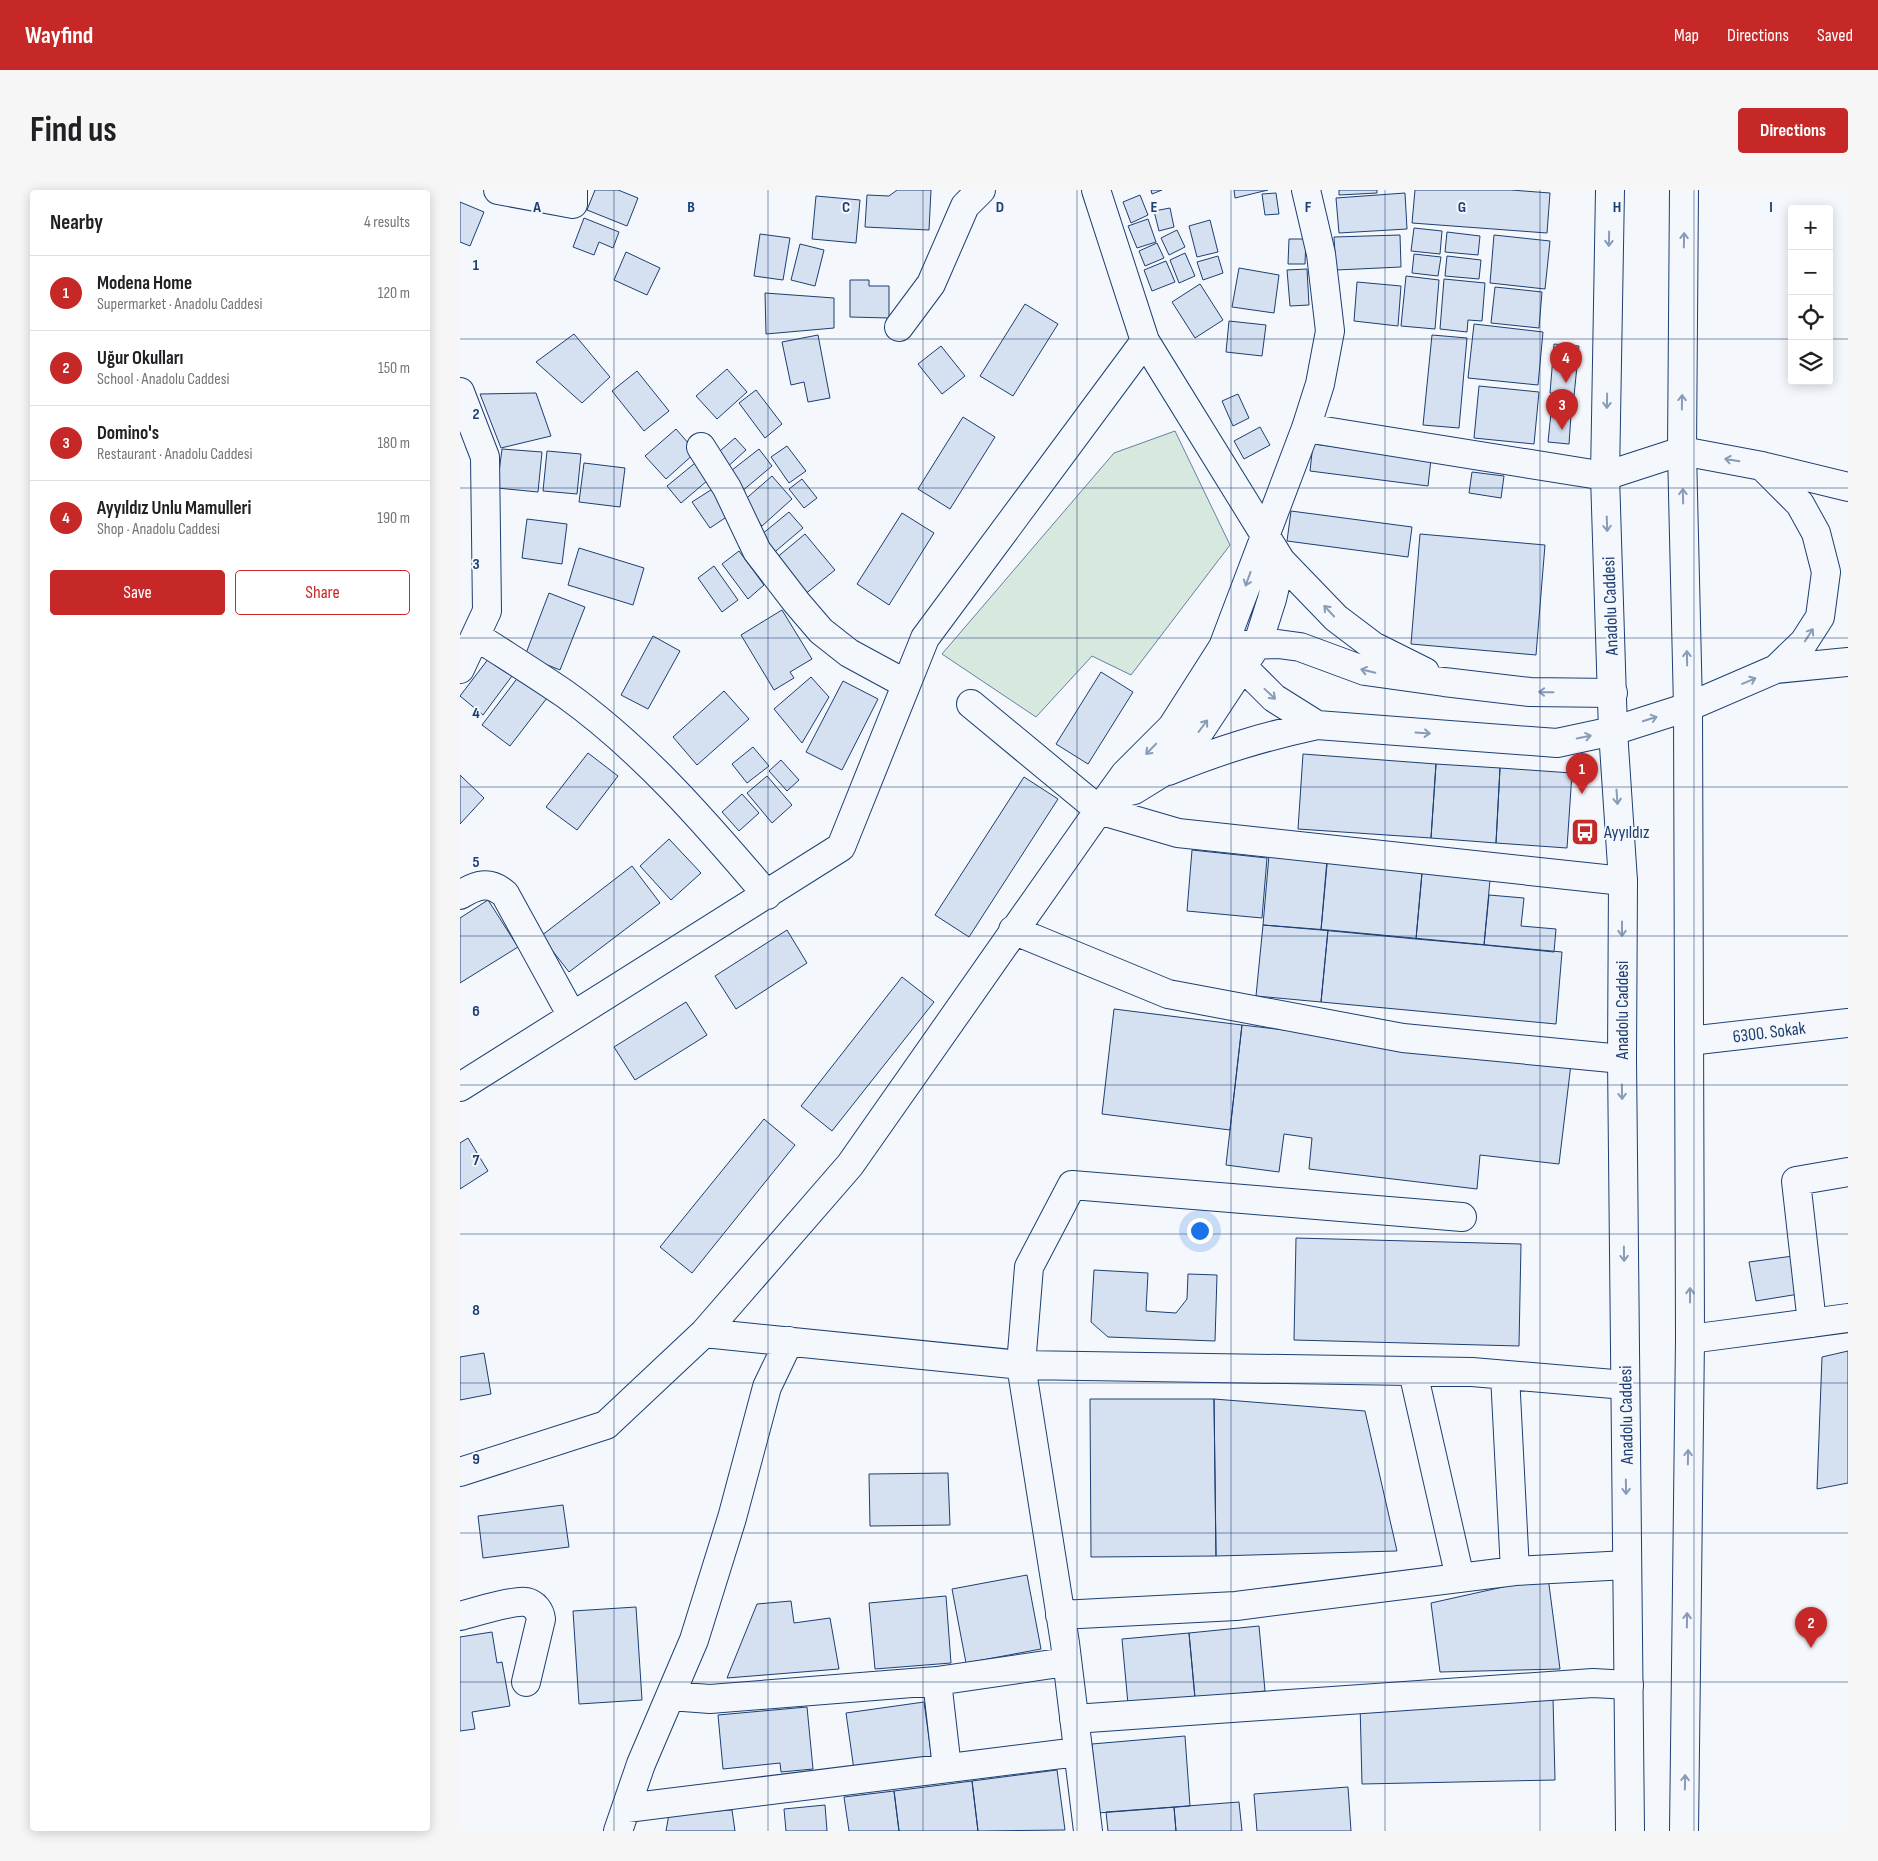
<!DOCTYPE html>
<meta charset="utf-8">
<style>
:root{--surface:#fff;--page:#f6f6f6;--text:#202124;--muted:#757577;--line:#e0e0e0;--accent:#c62828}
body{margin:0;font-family:"Sofia Sans Condensed",sans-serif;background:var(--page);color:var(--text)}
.controls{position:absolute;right:15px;top:15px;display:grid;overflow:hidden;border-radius:5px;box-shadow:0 2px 12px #0003}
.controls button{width:45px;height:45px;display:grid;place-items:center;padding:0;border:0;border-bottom:1px solid var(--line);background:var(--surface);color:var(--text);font:25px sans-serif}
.you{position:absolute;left:739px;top:1040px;width:18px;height:18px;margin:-12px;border:4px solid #fff;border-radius:50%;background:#1a73e8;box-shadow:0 0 0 8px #1a73e833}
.badge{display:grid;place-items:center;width:32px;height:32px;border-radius:50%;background:var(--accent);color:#fff;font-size:16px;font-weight:700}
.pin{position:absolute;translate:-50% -41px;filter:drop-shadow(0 1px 2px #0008)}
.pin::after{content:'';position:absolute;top:26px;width:18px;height:15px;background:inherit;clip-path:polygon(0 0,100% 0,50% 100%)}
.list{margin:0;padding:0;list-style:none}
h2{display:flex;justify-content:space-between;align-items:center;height:65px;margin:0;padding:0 20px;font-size:21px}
h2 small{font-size:16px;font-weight:400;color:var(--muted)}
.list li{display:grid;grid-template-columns:32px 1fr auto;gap:15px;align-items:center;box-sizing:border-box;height:75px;padding:0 20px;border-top:1px solid var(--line)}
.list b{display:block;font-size:19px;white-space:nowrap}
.list p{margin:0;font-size:16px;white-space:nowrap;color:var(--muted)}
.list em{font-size:16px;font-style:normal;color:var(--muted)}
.actions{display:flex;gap:10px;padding:15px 20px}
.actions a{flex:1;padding:11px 0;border:1px solid var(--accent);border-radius:5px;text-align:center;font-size:18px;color:var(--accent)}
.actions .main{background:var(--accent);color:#fff}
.icon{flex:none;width:28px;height:28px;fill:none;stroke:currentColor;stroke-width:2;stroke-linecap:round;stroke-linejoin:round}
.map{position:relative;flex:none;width:1388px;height:1641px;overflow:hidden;border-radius:5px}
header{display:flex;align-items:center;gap:30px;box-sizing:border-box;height:70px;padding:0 25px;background:var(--accent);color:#fff}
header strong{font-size:24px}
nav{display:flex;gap:28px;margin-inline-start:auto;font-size:18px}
.intro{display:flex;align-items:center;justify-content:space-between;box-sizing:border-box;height:120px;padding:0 30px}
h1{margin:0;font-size:35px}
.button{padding:12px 22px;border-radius:5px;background:var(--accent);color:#fff;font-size:18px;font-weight:700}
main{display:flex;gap:30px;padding:0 30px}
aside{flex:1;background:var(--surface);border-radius:5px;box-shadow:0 2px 12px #0003}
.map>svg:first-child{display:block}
</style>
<header>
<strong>Wayfind</strong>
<nav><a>Map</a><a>Directions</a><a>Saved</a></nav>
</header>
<div class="intro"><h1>Find us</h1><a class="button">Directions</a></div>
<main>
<aside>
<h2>Nearby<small>4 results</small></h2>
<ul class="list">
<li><span class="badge">1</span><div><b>Modena Home</b><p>Supermarket · Anadolu Caddesi</p></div><em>120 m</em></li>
<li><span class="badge">2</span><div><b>Uğur Okulları</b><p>School · Anadolu Caddesi</p></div><em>150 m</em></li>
<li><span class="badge">3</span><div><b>Domino's</b><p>Restaurant · Anadolu Caddesi</p></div><em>180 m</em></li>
<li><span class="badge">4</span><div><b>Ayyıldız Unlu Mamulleri</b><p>Shop · Anadolu Caddesi</p></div><em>190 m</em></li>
</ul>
<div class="actions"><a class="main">Save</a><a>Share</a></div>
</aside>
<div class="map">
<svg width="1388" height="1641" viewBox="0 0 1388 1641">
<rect width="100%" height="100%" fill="#f4f7fb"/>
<path fill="#d7e8df" stroke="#687fa3" d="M715 241 770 355 671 485 632 466 576 527 482 464 654 263Z"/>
<path fill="#d5e0f0" stroke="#1d3f73" d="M135 0H158L178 8 167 36 127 20Z
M437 0H471L469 40 405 37 407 5 429 6Z
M691 0H702L692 4Z
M774 0H808L775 8Z
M879 0H917V3L879 5Z
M955 0H1051L1090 3 1087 43 952 33Z
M816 3 819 24 805 25 802 4Z
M945 3 947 39 879 43 876 8Z
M680 5 688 25 671 33 663 12Z
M356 6 400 10 396 53 352 49Z
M0 12 24 22 10 56 0 52Z
M710 18 714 37 699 41 694 21Z
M124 28 159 42 153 58 139 52 134 65 113 57Z
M688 29 696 52 677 58 668 36Z
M750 30 758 62 737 67 729 36Z
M954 38 982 41 980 64 951 61Z
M717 40 725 57 709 65 701 48Z
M987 42 1020 46 1018 65 985 62Z
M300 44 330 48 323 90 294 86Z
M940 45 941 77 876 80 874 47Z
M1034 45 1090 51 1085 99 1030 93Z
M829 49H846L845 74H828Z
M697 53 704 68 685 76 679 61Z
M340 54 364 60 355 96 331 90Z
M166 62 200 78 187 105 154 90Z
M725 63 735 86 719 93 710 70Z
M954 64 981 67 978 86 952 83Z
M758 66 763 83 743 90 737 72Z
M987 66 1021 70 1019 89 985 86Z
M706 71 715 92 692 101 684 80Z
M779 78 819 85 814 123 772 117Z
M847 79 849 115 830 116 827 80Z
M946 86 979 90 975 139 941 136Z
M984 89 1025 93 1022 131 1008 130 1007 142 980 139Z
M390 90H409V96H429V128L390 127Z
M897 92 941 96 938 136 894 131Z
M740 94 763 130 735 148 712 112Z
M1035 97 1082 102 1079 138 1031 133Z
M305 103 374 108V138L306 144Z
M565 114 598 134 553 206 520 186Z
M769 131 806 135 802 166 766 162Z
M1014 134 1083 142 1078 195 1008 188Z
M114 144 150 187 122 213 76 172Z
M358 145 370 208 348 212 344 192 331 195 322 152Z
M972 145 1007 148 999 238 963 235Z
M1094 154 1119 156 1114 206 1090 203Z
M481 156 505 186 482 204 458 174Z
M267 179 287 202 257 229 236 206Z
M177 181 209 221 184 241 152 201Z
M1019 196 1079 202 1074 254 1014 248Z
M296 200 322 234 305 248 279 213Z
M76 203 91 246 41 258 20 204Z
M778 204 789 228 773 236 762 211Z
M1091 223 1111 225 1109 254 1088 252Z
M503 227 535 247 490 319 458 299Z
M800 237 810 255 784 269 774 251Z
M216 239 236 262 206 289 185 266Z
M275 248 286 260 265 279 254 266Z
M853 254 971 269 968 296 850 281Z
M327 256 346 281 329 293 311 267Z
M42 259 82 262 78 302 37 298Z
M299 259 312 276 281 302 267 284Z
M87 261 121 264 117 304 83 301Z
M240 269 254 285 221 313 207 296Z
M124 273 165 278 160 317 119 312Z
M1012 282 1044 286 1041 308 1009 303Z
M312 286 332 309 302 336 281 313Z
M342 289 357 308 344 318 329 299Z
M257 296 274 322 250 338 232 312Z
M831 321 952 337 948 367 827 351Z
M329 322 343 338 310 366 296 349Z
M442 323 474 343 429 415 397 394Z
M67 329 107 334 102 374 62 368Z
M345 344 375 380 344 405 315 369Z
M960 344 1085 355 1076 465 951 454Z
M119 358 184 378 173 415 108 395Z
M279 361 304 395 288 409 262 374Z
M254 376 278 410 262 422 238 388Z
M89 403 125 417 100 480 65 466Z
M322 420 352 469 330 482 334 488 314 500 281 445Z
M193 446 220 461 188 519 161 505Z
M29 468 52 486 23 525 0 506Z
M641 482 673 502 628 574 596 554Z
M59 486 87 508 50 556 22 535Z
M351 487 369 507 342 553 314 519Z
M383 491 418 509 382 580 346 562Z
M264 501 289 529 237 575 213 547Z
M293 557 309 576 287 593 272 574Z
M128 563 158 586 117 640 86 617Z
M843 564 976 574 971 648 838 639Z
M321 570 339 590 327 601 309 581Z
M976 574 1040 578 1036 653 971 648Z
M1040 578 1112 583 1107 658 1036 653Z
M0 585 24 608 0 634Z
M307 586 332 615 312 633 287 603Z
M564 587 598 609 509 747 475 725Z
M282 604 299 623 279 641 262 622Z
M209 649 241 683 211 710 180 676Z
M732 660 807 668 802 728 727 721Z
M868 664 963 672 956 749 861 740Z
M809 665 867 670 861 740 803 735Z
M963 672 1031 679 1024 755 956 749Z
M172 676 200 713 109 782 81 746Z
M1029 705 1064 708 1061 736 1096 739 1094 762 1024 755Z
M28 710 58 757 0 793V728Z
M803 735 868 740 861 812 796 806Z
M327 740 347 773 276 819 255 786Z
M868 740 1102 762 1096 834 861 812Z
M442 787 474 812 372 941 341 916Z
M226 812 247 845 175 890 154 857Z
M654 819 782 835 770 940 642 924Z
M782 835 1111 874 1099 974 1020 965 1017 999 849 979 852 948 824 944 819 982 766 975Z
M304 929 335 955 232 1083 200 1057Z
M8 948 28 981 0 999V953Z
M836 1048 1061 1054 1059 1156 834 1150Z
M1333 1066 1339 1104 1296 1111 1289 1072Z
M634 1080 688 1083 686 1121 716 1123 727 1109 728 1084 757 1085 755 1151 648 1147 631 1132Z
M1388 1161V1293L1357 1299 1362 1167Z
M24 1163 31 1204 0 1210V1167Z
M630 1209H754L756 1366 631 1367Z
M754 1209 905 1221 937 1361 756 1366Z
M488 1283 490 1335 410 1336 409 1284Z
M103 1315 109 1357 23 1368 18 1326Z
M567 1385 581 1459 506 1473 492 1399Z
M1088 1387 1100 1479 980 1482 971 1413Z
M486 1406 491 1473 415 1479 409 1413Z
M331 1411 334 1433 370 1428 379 1479 267 1488 297 1414Z
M176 1417 182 1510 119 1514 113 1421Z
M799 1436 805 1501 735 1508 729 1443Z
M32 1442 37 1473 42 1472 50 1516 12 1522 15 1539 0 1541V1447Z
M729 1443 735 1508 668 1514 662 1449Z
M1093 1508 1095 1590 902 1594 900 1513Z
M464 1512 472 1570 394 1580 386 1523Z
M347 1517 353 1579 321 1582 320 1573 263 1579 258 1525Z
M725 1546 730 1616 638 1623 632 1554Z
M597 1580 605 1640 518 1641 512 1591Z
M512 1591 518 1641H439L434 1601Z
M888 1597 891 1641H797L794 1604Z
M434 1601 439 1641H389L384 1607Z
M779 1612 782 1641H716L714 1617Z
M365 1615 367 1641H326L324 1619Z
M714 1617 716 1641H648L646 1622Z
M272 1620 275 1641H206L209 1624Z"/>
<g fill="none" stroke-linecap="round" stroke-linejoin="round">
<g stroke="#1d3f73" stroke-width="30">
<path id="minor" d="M38 0 113 14V0
M636 0 685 151 821 371 812 409 798 453 740 541 700 584 674 600 651 605
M439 137 471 94 505 16 521 0
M0 202 25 267 27 421 0 479
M846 238 1145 286
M241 257 267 298 297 361 337 413 361 441 389 463 446 494
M821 371 876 428 913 456 965 482
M16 446C45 465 76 484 105 504 182 559 246 633 307 705
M780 455 818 454 840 457 905 481 984 492 1070 502 1153 503
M771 465 814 508 857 535 1097 553 1153 541
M511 514 639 620 718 643 1163 691
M708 581C760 560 802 547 857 535
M0 705C16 695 29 690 45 704L112 826
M553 740 708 804 943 848 1162 869
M1229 851 1388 833
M0 897 381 657 465 448 685 151
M1352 1133 1336 991 1388 982
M244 1143 561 1175 1012 1182 1165 1195
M1230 1149 1388 1128
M953 1182 1000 1388
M1045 1185 1055 1381
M0 1282 146 1235 244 1143 390 975 639 620 665 584 712 537 763 457 846 238 860 194 870 141 861 64 846 0
M600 1425 776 1416 1055 1381 1167 1375
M0 1426C15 1422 54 1410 66 1412 75 1414 80 1421 81 1429L66 1492
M477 1491 487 1578
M210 1506 250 1509 477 1491 606 1472
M614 1529 1133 1493 1169 1495
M167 1618 618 1562
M158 1641 181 1574 234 1450 272 1328 307 1197 329 1151
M628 1641 605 1453 561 1175 569 1077 612 995 1002 1027"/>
</g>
<g stroke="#1d3f73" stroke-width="30">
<path id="major" d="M1302 276 1340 314 1356 343 1366 382 1360 427 1344 452 1316 479
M1145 286 1222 261 1302 276 1388 297
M1153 541 1228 517 1316 479 1388 472"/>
</g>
<g stroke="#1d3f73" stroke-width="30">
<path id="highway" d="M1150 0 1145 286 1153 541 1163 691 1162 869 1170 1641
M1224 1641 1230 1149 1228 517 1222 261 1224 0"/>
</g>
<use href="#minor" stroke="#f4f7fb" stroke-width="28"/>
<use href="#major" stroke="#f4f7fb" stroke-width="28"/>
<use href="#highway" stroke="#f4f7fb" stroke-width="28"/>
</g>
<defs><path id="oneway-shaft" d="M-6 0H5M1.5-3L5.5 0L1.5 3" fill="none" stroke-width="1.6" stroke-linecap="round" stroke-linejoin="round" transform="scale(1.25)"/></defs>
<g stroke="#889bb7">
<use href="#oneway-shaft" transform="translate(1149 49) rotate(91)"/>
<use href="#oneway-shaft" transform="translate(1224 50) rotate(-89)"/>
<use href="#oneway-shaft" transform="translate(1147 211) rotate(91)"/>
<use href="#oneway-shaft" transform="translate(1222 212) rotate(-89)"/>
<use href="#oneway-shaft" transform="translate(1272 270) rotate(-170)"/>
<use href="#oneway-shaft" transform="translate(1223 306) rotate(-91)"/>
<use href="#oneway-shaft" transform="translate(1147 334) rotate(88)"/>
<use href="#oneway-shaft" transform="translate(788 389) rotate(110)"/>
<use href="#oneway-shaft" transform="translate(869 421) rotate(-133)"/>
<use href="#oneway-shaft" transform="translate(1349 445) rotate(-57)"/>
<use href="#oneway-shaft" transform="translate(1227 468) rotate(-91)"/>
<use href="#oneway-shaft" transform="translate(908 481) rotate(-167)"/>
<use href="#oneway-shaft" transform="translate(1289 491) rotate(-23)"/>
<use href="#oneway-shaft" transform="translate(1086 502) rotate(-179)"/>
<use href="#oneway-shaft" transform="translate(810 504) rotate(43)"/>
<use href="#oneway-shaft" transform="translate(1190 529) rotate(-18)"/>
<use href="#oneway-shaft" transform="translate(743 536) rotate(-53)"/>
<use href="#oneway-shaft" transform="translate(963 543) rotate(4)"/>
<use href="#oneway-shaft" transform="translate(1124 547) rotate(-11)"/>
<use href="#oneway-shaft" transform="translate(691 559) rotate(134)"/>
<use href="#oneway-shaft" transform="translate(1157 607) rotate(86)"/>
<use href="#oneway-shaft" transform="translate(1162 739) rotate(90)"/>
<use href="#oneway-shaft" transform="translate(1162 902) rotate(89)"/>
<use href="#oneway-shaft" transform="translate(1164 1064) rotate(89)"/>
<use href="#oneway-shaft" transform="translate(1230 1105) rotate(-90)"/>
<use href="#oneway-shaft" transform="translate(1228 1267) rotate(-89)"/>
<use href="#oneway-shaft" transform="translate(1166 1297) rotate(89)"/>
<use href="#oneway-shaft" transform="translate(1227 1430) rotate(-89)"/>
<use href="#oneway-shaft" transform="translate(1225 1592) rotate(-89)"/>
</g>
<path fill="none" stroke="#1d3f73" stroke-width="1" stroke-opacity="0.55" d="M154 0V1641M308 0V1641M463 0V1641M617 0V1641M771 0V1641M925 0V1641M1080 0V1641M1234 0V1641M0 149H1332M1369 149H1388M0 298H1388M0 448H1388M0 597H1388M0 746H1388M0 895H1388M0 1044H1388M0 1193H1388M0 1343H1388M0 1492H1388"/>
<defs>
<g id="bus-square" transform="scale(1.4375)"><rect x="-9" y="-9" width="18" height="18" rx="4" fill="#c62828" stroke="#f4f7fb"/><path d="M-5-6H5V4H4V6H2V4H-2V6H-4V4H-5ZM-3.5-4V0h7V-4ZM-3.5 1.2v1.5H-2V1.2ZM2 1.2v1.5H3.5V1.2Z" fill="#fff"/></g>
</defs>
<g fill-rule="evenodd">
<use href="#bus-square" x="1125" y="642"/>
</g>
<g text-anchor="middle" stroke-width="4" stroke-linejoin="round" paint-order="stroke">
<g font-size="18" fill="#1d3f73" stroke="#f4f7fb">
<text transform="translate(1150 416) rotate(-92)" y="6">Anadolu Caddesi</text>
<text transform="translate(1162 820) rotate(-90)" y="6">Anadolu Caddesi</text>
<text transform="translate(1309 842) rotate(-7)" y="6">6300. Sokak</text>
<text transform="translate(1166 1225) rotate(-91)" y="6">Anadolu Caddesi</text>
</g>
<g font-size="18" fill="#1d3f73" stroke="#f4f7fb" text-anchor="start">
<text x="1144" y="648">Ayyıldız</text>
</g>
</g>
<g font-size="16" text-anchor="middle" font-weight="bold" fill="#1d3f73" stroke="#f4f7fb" stroke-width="4" stroke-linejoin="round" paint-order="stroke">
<text x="77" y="22">A</text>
<text x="231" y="22">B</text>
<text x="386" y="22">C</text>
<text x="540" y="22">D</text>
<text x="694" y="22">E</text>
<text x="848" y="22">F</text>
<text x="1002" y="22">G</text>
<text x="1157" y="22">H</text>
<text x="1311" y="22">I</text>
<text x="16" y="80">1</text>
<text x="16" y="229">2</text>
<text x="16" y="379">3</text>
<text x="16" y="528">4</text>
<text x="16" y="677">5</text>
<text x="16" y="826">6</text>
<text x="16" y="975">7</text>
<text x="16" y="1125">8</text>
<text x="16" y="1274">9</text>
</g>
</svg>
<div class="controls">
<button>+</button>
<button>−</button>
<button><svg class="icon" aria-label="locate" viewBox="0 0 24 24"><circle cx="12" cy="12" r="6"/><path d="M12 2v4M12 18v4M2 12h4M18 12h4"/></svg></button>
<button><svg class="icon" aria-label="layers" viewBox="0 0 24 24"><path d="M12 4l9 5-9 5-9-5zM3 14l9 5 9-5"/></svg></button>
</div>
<div class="you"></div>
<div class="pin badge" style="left:1122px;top:604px">1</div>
<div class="pin badge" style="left:1351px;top:1458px">2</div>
<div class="pin badge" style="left:1102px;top:240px">3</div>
<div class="pin badge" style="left:1106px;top:193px">4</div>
</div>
</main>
